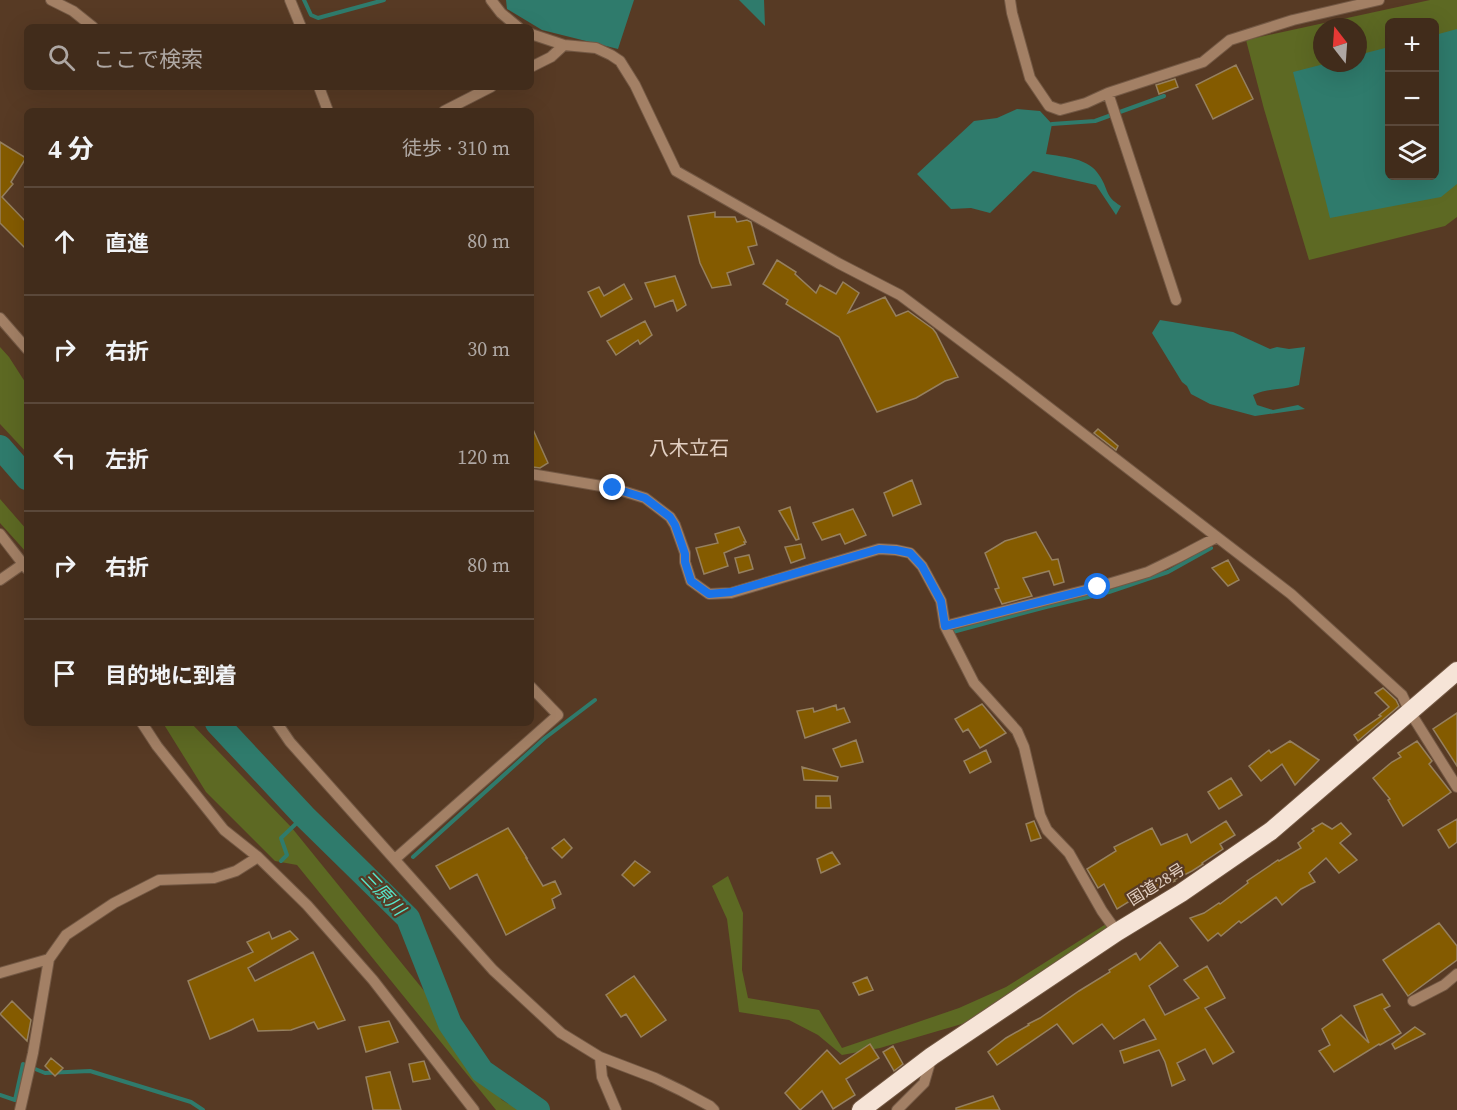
<!DOCTYPE html>
<html lang="ja">
<meta charset="utf-8">
<style>
:root{--surface:#412c1b;--page:#4c3828;--text:#f1f3f6;--muted:#aea7a3;--line:#5a483a}
body{margin:0;font-family:"Source Serif 4","Noto Sans JP",serif;background:var(--page);color:var(--text)}
.controls{position:absolute;right:18px;top:18px;display:grid;overflow:hidden;border-radius:9px;box-shadow:0 6px 24px #0002}
.controls button{width:54px;height:54px;display:grid;place-items:center;padding:0;border:0;border-bottom:2px solid var(--line);background:var(--surface);color:var(--text);font:30px sans-serif}
.compass{position:absolute;left:1313px;top:18px;width:54px;height:54px;border-radius:50%;background:var(--surface);box-shadow:0 6px 24px #0002;rotate:343deg}
.stop{position:absolute;width:18px;height:18px;margin:-14px;border:4px solid #1a73e8;border-radius:50%;background:#fff}
.stop.end{background:#1a73e8;border-color:#fff;box-shadow:0 2px 6px #0008}
.list{margin:0;padding:0;list-style:none}
h2{display:flex;justify-content:space-between;align-items:center;height:78px;margin:0;padding:0 24px;font-size:26px}
h2 small{font-size:20px;font-weight:400;color:var(--muted)}
.list li{display:grid;grid-template-columns:39px 1fr auto;gap:18px;align-items:center;box-sizing:border-box;height:108px;padding:0 24px;border-top:2px solid var(--line)}
.list b{display:block;font-size:22px;white-space:nowrap}
.list em{font-size:20px;font-style:normal;color:var(--muted)}
.icon{flex:none;width:33px;height:33px;fill:none;stroke:currentColor;stroke-width:2;stroke-linecap:round;stroke-linejoin:round}
.map{position:relative;flex:none;width:1457px;height:1110px;overflow:hidden}
.search{position:absolute;background:var(--surface);box-shadow:0 6px 24px #0002;left:24px;top:24px;width:510px;height:66px;display:flex;align-items:center;gap:15px;box-sizing:border-box;padding:0 21px;border-radius:9px;color:var(--muted);font-size:22px}
.panel{position:absolute;background:var(--surface);box-shadow:0 6px 24px #0002;left:24px;top:108px;width:510px;height:618px;border-radius:9px}
.map>svg:first-child{display:block}
</style>
<div class="map">
<svg width="1457" height="1110" viewBox="0 0 1457 1110">
<rect width="100%" height="100%" fill="#573a24"/>
<path fill="#5d6923" fill-rule="evenodd" d="M1430 0H1457V217L1445 226 1309 260 1264 109 1246 40ZM1390 22H1434V176H1390ZM1322 27H1358V63H1322Z
M0 347 9 357 27 385V453L0 424Z
M0 499 27 530V553L0 523Z
M163 723H191L292 828 434 1003 444 1023 476 1070 502 1100 519 1110H496L297 865 275 861 206 792Z
M728 876 743 913 742 970 748 998 819 1010 842 1048 959 1008 1006 987 1106 924 1110 932 972 1021 880 1048 842 1055 818 1035 789 1020 739 1012 727 919 712 886Z"/>
<path fill="#2f7b6c" d="M506 0H634L618 49 542 30 507 9Z
M739 0H764L765 26Z
M1457 29V184L1441 197 1330 218 1293 72 1328 63H1358V55L1389 47 1390 176H1434L1435 35Z
M1017 109 1040 111 1052 124 1046 154C1064 157 1089 158 1099 175 1109 189 1104 196 1121 206L1116 215 1096 185 1033 171 990 213 971 208 951 209 917 174 974 121 997 118Z
M1160 320 1233 332 1270 349 1277 347 1289 349 1305 347 1299 385C1284 390 1268 388 1253 395L1257 405 1273 410 1298 405 1305 409 1255 416 1210 404 1191 394 1187 386 1182 382 1152 333Z"/>
<g fill="none" stroke-linecap="round" stroke-linejoin="round">
<path stroke="#2f7b6c" stroke-width="4" d="M304 0 311 15 318 18 384 0
M1052 124 1095 121 1164 96
M949 633 1046 607 1109 592 1168 572 1211 548
M413 857 545 738 595 700
M281 861 287 855 281 838 304 816
M0 1095 15 1100 23 1064 45 1073 90 1071 191 1102 203 1110"/>
<path stroke="#2f7b6c" stroke-width="24" d="M0 447 27 478
M217 723 304 816 408 918 450 1024 482 1071 538 1110"/>
</g>
<path fill="#845b00" stroke="#96805f" stroke-width="1.5" d="M1236 65 1253 99 1213 119 1196 85Z
M1175 79 1178 87 1159 94 1156 85Z
M0 142 26 158 11 182 13 184 2 197 27 223V250L0 223Z
M715 212V217H735L737 222 747 220 751 222 757 245 748 247 754 264 727 273 731 285 712 288 700 263 688 216Z
M777 260 796 272 795 274 816 293 820 285 836 294 843 282 859 293 848 313 885 297 896 316 908 311 933 329 936 333 958 377 945 381 916 398 877 412 839 337 786 304 788 300 763 284Z
M675 276 686 305 677 311 673 300 655 307 645 283Z
M624 284 632 299 601 317 588 292 599 287 604 296Z
M645 321 652 335 640 344 638 340 616 355 607 341Z
M531 425 548 463 540 468 533 467 531 462Z
M1098 429 1118 446 1116 450 1094 433Z
M912 480 921 504 893 516 884 493Z
M790 507 799 539 796 540 779 511Z
M853 509 866 535 845 544 840 534 822 540 813 523Z
M739 527 746 542H744L745 544 724 553 728 566 704 574 696 548 718 543 715 534Z
M1036 532 1052 560 1058 559 1064 582 1054 585 1049 571 1023 578 1032 596 1002 604 995 589 999 588 985 553 1005 541Z
M801 544 805 558 791 563 785 547Z
M749 555 753 569 739 573 735 558Z
M1228 560 1239 580 1228 586 1212 568Z
M1383 688 1396 700 1399 706 1358 741 1354 735 1381 716 1379 715 1389 707 1375 693Z
M982 704 1006 733 980 748 968 729 963 732 955 719Z
M836 705 837 710 844 708 850 722 805 738 797 711 813 708 814 712Z
M1457 713V766L1433 729Z
M856 740 863 762 841 767 833 749Z
M1290 741 1319 760 1295 785 1282 764 1261 781 1249 766 1269 750 1271 753Z
M1417 741 1432 761 1429 764 1451 792 1403 826 1388 800 1390 799 1373 778 1392 762 1401 757 1398 753Z
M986 750 991 762 970 773 964 761Z
M802 767 838 777 837 781 804 780Z
M1231 778 1242 795 1219 809 1208 792Z
M816 796H830L831 808H816Z
M1457 819V842L1449 848 1438 830Z
M1034 821 1041 838 1031 841 1026 824Z
M1226 821 1235 835 1220 844 1223 849 1202 863 1203 864 1192 871 1174 880 1175 881 1147 893 1146 891 1117 909 1104 884 1098 888 1087 869 1116 851 1114 847 1152 828 1161 845 1187 834 1191 843Z
M1322 823 1332 829 1341 823 1351 834 1340 843 1357 860 1339 873 1326 858 1309 873 1315 882 1301 889 1282 905 1276 897 1241 923 1239 921 1221 936 1218 933 1208 941 1190 918 1204 913 1219 903 1220 904 1248 883 1247 881 1278 860 1279 861 1301 848 1298 843 1314 831 1312 829Z
M508 828 527 858H526L543 886 555 881 561 894 552 899 555 908 506 935 477 874 450 889 436 866Z
M564 839 572 848 562 858 552 848Z
M832 852 840 864 821 873 817 859Z
M635 861 650 872 634 886 622 875Z
M1439 923 1457 946V960L1408 996 1383 960Z
M290 931 298 939 248 968 255 981 313 952 345 1020 318 1029 314 1022 291 1030 258 1031 253 1019 231 1030 210 1039 188 981 253 952 247 942 269 932 272 939Z
M1160 942 1178 966 1149 986 1165 1015 1199 998 1184 980 1207 966 1225 998 1205 1008 1234 1052 1213 1064 1205 1049 1177 1063 1185 1080 1172 1086 1165 1062 1159 1050 1124 1063 1120 1051 1156 1039 1144 1019 1114 1039 1102 1024 1073 1044 1057 1024 997 1065 988 1052 1006 1038 1029 1025 1028 1024 1040 1018 1079 991 1110 972 1109 970 1136 953 1140 960Z
M634 976 666 1020 641 1037 626 1014 621 1017 606 995Z
M867 977 873 990 859 995 853 983Z
M1382 994 1390 1006 1384 1009 1401 1033 1380 1045 1379 1044 1334 1072 1319 1051 1330 1045 1322 1029 1341 1015 1369 1043 1354 1006Z
M12 1001 31 1020 27 1041 0 1014Z
M389 1021 398 1042 366 1052 359 1027Z
M1415 1027 1425 1034 1395 1049 1392 1044Z
M870 1044 879 1058 846 1079 855 1095 833 1109 822 1091 800 1110 785 1093 827 1050 840 1064Z
M893 1046 903 1064 894 1071 883 1052Z
M51 1058 63 1068 55 1076 45 1066Z
M424 1061 430 1079 413 1082 409 1064Z
M390 1072 401 1110H373L366 1077Z
M993 1096 1000 1110H956V1108Z"/>
<g fill="none" stroke-linecap="round" stroke-linejoin="round">
<g stroke="#735844" stroke-width="12">
<path id="minor" d="M51 0 73 11 93 27
M290 0 301 27
M491 0 501 13 518 27
M1010 0 1012 13 1030 78 1049 106 1060 110 1086 103 1108 93 1203 62 1230 40 1293 20 1379 0
M531 34 564 45 596 48 611 55 620 61 635 85 676 171 838 263 900 295 1008 376 1291 594 1402 695 1410 712 1457 787
M531 67 551 57 564 45
M319 87 328 111
M1108 93 1176 300
M444 111 491 87
M0 318 27 349
M531 474 613 488 645 498 670 517 675 525 685 553V562L691 581 709 594 731 593 879 549 896 550 910 553 922 566 941 601 945 626 974 683 1017 731 1024 747 1040 815 1047 830 1069 853 1102 911 1117 932
M0 534 27 569
M0 580 23 564
M945 626 1098 587 1148 572 1179 557 1217 537
M142 723 157 746 224 830 258 857 307 905 373 980 474 1110
M277 723 290 742 493 970 561 1033 600 1057 655 1078 682 1091 710 1106 714 1110
M395 859 558 715 531 687
M0 973 49 959
M1413 1001 1444 985 1457 974
M600 1057 602 1077 616 1110
M20 1110 33 1053 49 959 66 935 114 903 159 880 214 878 236 871 258 857
M897 1110 924 1083 931 1059"/>
</g>
<g stroke="#735844" stroke-width="20">
<path id="highway" d="M861 1110 932 1056 1117 932 1181 893 1271 831 1457 671"/>
</g>
<use href="#minor" stroke="#a38065" stroke-width="10"/>
<use href="#highway" stroke="#f6e4d7" stroke-width="18"/>
</g>
<g fill="none" stroke-linecap="round" stroke-linejoin="round">
<path stroke="#1a73e8" stroke-width="8" d="M613 488 645 498 670 517 675 525 685 554V562L691 581 709 594 731 592 879 549 896 550 910 553 922 566 941 601 945 626 1098 587"/>
</g>
<g text-anchor="middle" stroke-width="4.5" stroke-linejoin="round" paint-order="stroke">
<g font-size="16" fill="#e3d0c3" stroke="#573a24">
<text transform="translate(1156 884) rotate(-32)" y="6">国道28号</text>
</g>
<g font-size="18" font-style="italic" fill="#57e6cb" stroke="#573a24">
<text transform="translate(383 893) rotate(46)" y="6">三原川</text>
</g>
<g font-size="20" fill="#e3d0c3" stroke="#573a24">
<text x="689" y="455">八木立石</text>
</g>
</g>
</svg>
<div class="controls">
<button>+</button>
<button>−</button>
<button><svg class="icon" aria-label="layers" viewBox="0 0 24 24"><path d="M12 4l9 5-9 5-9-5zM3 14l9 5 9-5"/></svg></button>
</div>
<svg class="compass" viewBox="-18 -18 36 36"><path d="M0-13l5 13h-10z" fill="#e53935"/><path d="M0 13l5-13h-10z" fill="#aea7a3"/></svg>
<div class="stop" style="left:1098px;top:587px"></div>
<div class="stop end" style="left:613px;top:488px"></div>
<div class="search"><svg class="icon" aria-label="search" viewBox="0 0 24 24"><circle cx="10" cy="10" r="6"/><path d="M15 15l6 6"/></svg>ここで検索</div>
<section class="panel">
<h2>4 分<small>徒歩 · 310 m</small></h2>
<ul class="list">
<li><svg class="icon" aria-label="ahead" viewBox="0 0 24 24"><path d="M12 20V5M6 11l6-6 6 6"/></svg><div><b>直進</b></div><em>80 m</em></li>
<li><svg class="icon" aria-label="right" viewBox="0 0 24 24"><path d="M7 20v-9h11M14 6l5 5-5 5"/></svg><div><b>右折</b></div><em>30 m</em></li>
<li><svg class="icon" aria-label="left" viewBox="0 0 24 24"><path d="M17 20v-9H6M10 6l-5 5 5 5"/></svg><div><b>左折</b></div><em>120 m</em></li>
<li><svg class="icon" aria-label="right" viewBox="0 0 24 24"><path d="M7 20v-9h11M14 6l5 5-5 5"/></svg><div><b>右折</b></div><em>80 m</em></li>
<li><svg class="icon" aria-label="arrive" viewBox="0 0 24 24"><path d="M6 21V4h12l-3 4 3 4H6"/></svg><div><b>目的地に到着</b></div></li>
</ul>
</section>
</div>
